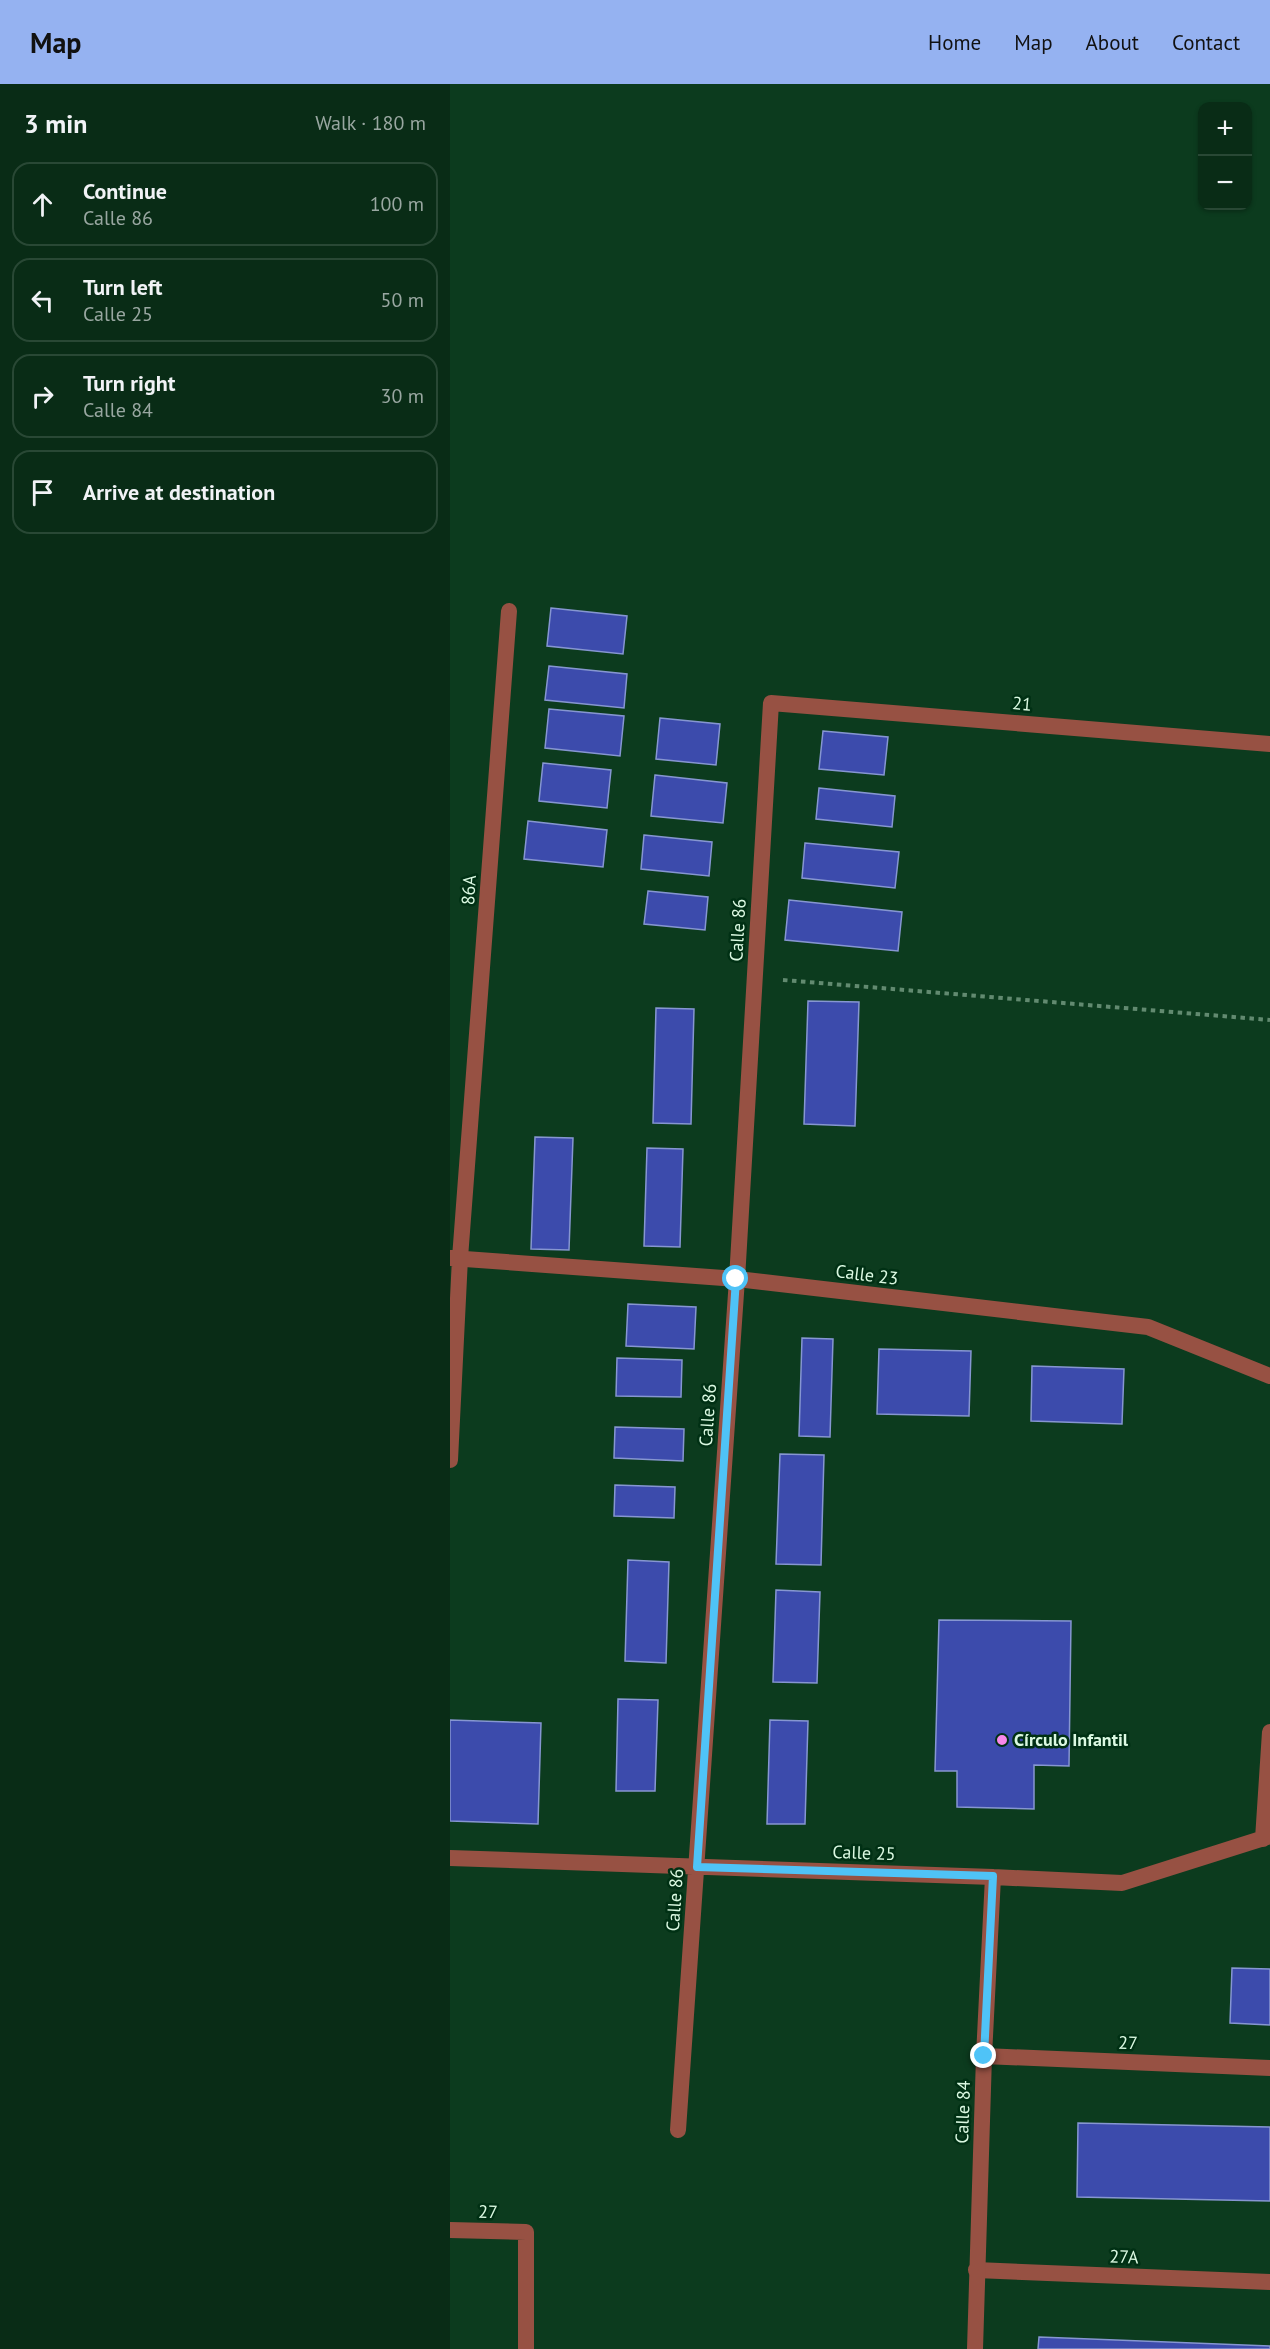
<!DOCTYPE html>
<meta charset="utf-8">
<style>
:root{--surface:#092c16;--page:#12341f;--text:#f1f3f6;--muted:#99a7a1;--line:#294835;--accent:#95b2f1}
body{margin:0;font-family:"PT Sans",sans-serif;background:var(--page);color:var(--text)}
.controls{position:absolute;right:18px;top:18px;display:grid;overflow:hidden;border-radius:12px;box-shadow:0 2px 4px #0004}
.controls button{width:54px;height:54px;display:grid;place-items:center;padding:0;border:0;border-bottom:2px solid var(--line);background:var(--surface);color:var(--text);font:30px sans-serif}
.stop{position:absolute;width:18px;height:18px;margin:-14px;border:4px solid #4fc3f7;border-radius:50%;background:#fff}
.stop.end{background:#4fc3f7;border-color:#fff;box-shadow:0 2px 6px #0008}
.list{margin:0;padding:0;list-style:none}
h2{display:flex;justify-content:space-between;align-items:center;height:78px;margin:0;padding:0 24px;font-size:26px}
h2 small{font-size:20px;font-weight:400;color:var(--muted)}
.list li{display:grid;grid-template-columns:39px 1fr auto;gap:18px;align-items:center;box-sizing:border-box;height:84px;margin:0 12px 12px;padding:0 12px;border:2px solid var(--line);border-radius:18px}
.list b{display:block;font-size:22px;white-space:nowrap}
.list p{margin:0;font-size:20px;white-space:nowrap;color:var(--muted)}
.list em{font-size:20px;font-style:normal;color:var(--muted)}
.icon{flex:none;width:33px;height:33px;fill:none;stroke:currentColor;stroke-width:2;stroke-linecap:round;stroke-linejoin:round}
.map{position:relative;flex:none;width:820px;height:2265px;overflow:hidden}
header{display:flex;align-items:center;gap:36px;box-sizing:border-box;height:84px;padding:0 30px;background:var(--accent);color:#111}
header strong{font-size:28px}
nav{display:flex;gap:33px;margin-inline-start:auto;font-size:21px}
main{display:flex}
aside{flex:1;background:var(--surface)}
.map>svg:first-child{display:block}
</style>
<header>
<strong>Map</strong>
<nav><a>Home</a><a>Map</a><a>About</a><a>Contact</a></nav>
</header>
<main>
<aside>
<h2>3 min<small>Walk · 180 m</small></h2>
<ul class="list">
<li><svg class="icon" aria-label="ahead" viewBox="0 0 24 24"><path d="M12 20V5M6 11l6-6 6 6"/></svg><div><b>Continue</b><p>Calle 86</p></div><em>100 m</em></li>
<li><svg class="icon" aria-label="left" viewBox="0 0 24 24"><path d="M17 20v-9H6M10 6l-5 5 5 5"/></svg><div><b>Turn left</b><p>Calle 25</p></div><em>50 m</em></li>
<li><svg class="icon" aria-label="right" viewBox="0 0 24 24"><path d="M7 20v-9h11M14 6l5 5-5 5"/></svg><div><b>Turn right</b><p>Calle 84</p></div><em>30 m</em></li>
<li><svg class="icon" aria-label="arrive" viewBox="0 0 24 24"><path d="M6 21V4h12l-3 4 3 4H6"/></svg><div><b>Arrive at destination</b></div></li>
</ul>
</aside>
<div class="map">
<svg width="820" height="2265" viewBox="0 0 820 2265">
<rect width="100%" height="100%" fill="#0c3b1e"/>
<path fill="#3c4bac" stroke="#8696d1" stroke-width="1.5" d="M101 524 177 532 173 570 97 562Z
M99 582 177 590 174 624 95 616Z
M99 625 174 632 170 672 95 664Z
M210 634 270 640 266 681 206 675Z
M373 647 438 653 434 691 369 685Z
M93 679 161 686 157 724 89 717Z
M205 691 277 699 273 739 201 732Z
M369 704 445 712 442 743 366 735Z
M78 737 157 746 153 783 74 775Z
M194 751 262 758 259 792 191 785Z
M355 759 449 768 445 804 352 794Z
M198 807 258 813 255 846 194 840Z
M339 816 452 828 448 867 335 856Z
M358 917 409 918 405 1042 354 1040Z
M206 924 244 925 241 1040 203 1039Z
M85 1053 123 1054 119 1166 81 1165Z
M197 1064 233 1065 230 1163 194 1162Z
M178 1220 246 1223 244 1265 176 1262Z
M352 1254 383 1255 380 1353 349 1352Z
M429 1265 521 1267 519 1332 427 1330Z
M167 1274 232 1276 231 1313 166 1312Z
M582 1282 674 1285 672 1340 581 1337Z
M165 1343 234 1345 233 1377 164 1374Z
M330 1370 374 1371 371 1481 326 1480Z
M165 1401 225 1403 224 1434 164 1432Z
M178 1476 219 1478 216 1579 175 1577Z
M326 1506 370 1508 367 1599 323 1598Z
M489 1536 621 1537 619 1682 584 1681V1725L507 1723V1687H485Z
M168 1615 208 1616 205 1707H166Z
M0 1636 91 1639 88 1740 0 1737Z
M320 1636 358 1637 355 1740H317Z
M782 1884 820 1885V1941L780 1939Z
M628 2039 820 2043V2117L627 2113Z
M589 2253 820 2262V2265H588Z"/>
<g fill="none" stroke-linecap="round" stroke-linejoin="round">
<path stroke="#628a70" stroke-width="4" stroke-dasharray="4.5 4.5" stroke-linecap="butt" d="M333 896 820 936"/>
<path stroke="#975143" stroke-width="16" d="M526 2186 820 2198"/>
<path stroke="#975143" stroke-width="16" d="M1 1174 287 1195 698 1243 820 1292
M0 1376 10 1174 59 527
M813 1755 820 1648
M0 1774 543 1793 672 1799 820 1752
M534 1972 820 1984
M228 2046 287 1195 321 619 820 660
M0 2146 76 2148V2265
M525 2265 534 1972 543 1793"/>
</g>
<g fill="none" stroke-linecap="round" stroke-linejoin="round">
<path stroke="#4fc3f7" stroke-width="8" d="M286 1195 247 1783 543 1792 534 1972"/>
</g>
<circle fill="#f888ea" stroke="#003014" stroke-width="2" cx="552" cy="1656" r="6"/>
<g text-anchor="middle" stroke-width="5" stroke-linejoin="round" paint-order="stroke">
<g font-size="18" fill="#dbf9e2" stroke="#003014">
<text transform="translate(572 620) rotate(5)" y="6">21</text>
<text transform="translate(19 806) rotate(-86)" y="6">86A</text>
<text transform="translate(288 846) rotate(-87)" y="6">Calle 86</text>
<text transform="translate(417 1191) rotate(7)" y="6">Calle 23</text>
<text transform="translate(258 1331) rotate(-86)" y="6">Calle 86</text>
<text transform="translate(414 1769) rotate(2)" y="6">Calle 25</text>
<text transform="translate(225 1816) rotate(-86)" y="6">Calle 86</text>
<text transform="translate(678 1959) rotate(2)" y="6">27</text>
<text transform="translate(513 2028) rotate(-88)" y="6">Calle 84</text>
<text transform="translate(38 2128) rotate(2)" y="6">27</text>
<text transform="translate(674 2173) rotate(2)" y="6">27A</text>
</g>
<g font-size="18" font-weight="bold" fill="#dbf9e2" stroke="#003014" text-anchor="start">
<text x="564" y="1662">Círculo Infantil</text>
</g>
</g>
</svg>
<div class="controls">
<button>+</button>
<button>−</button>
</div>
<div class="stop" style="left:286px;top:1195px"></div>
<div class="stop end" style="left:534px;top:1972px"></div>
</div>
</main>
